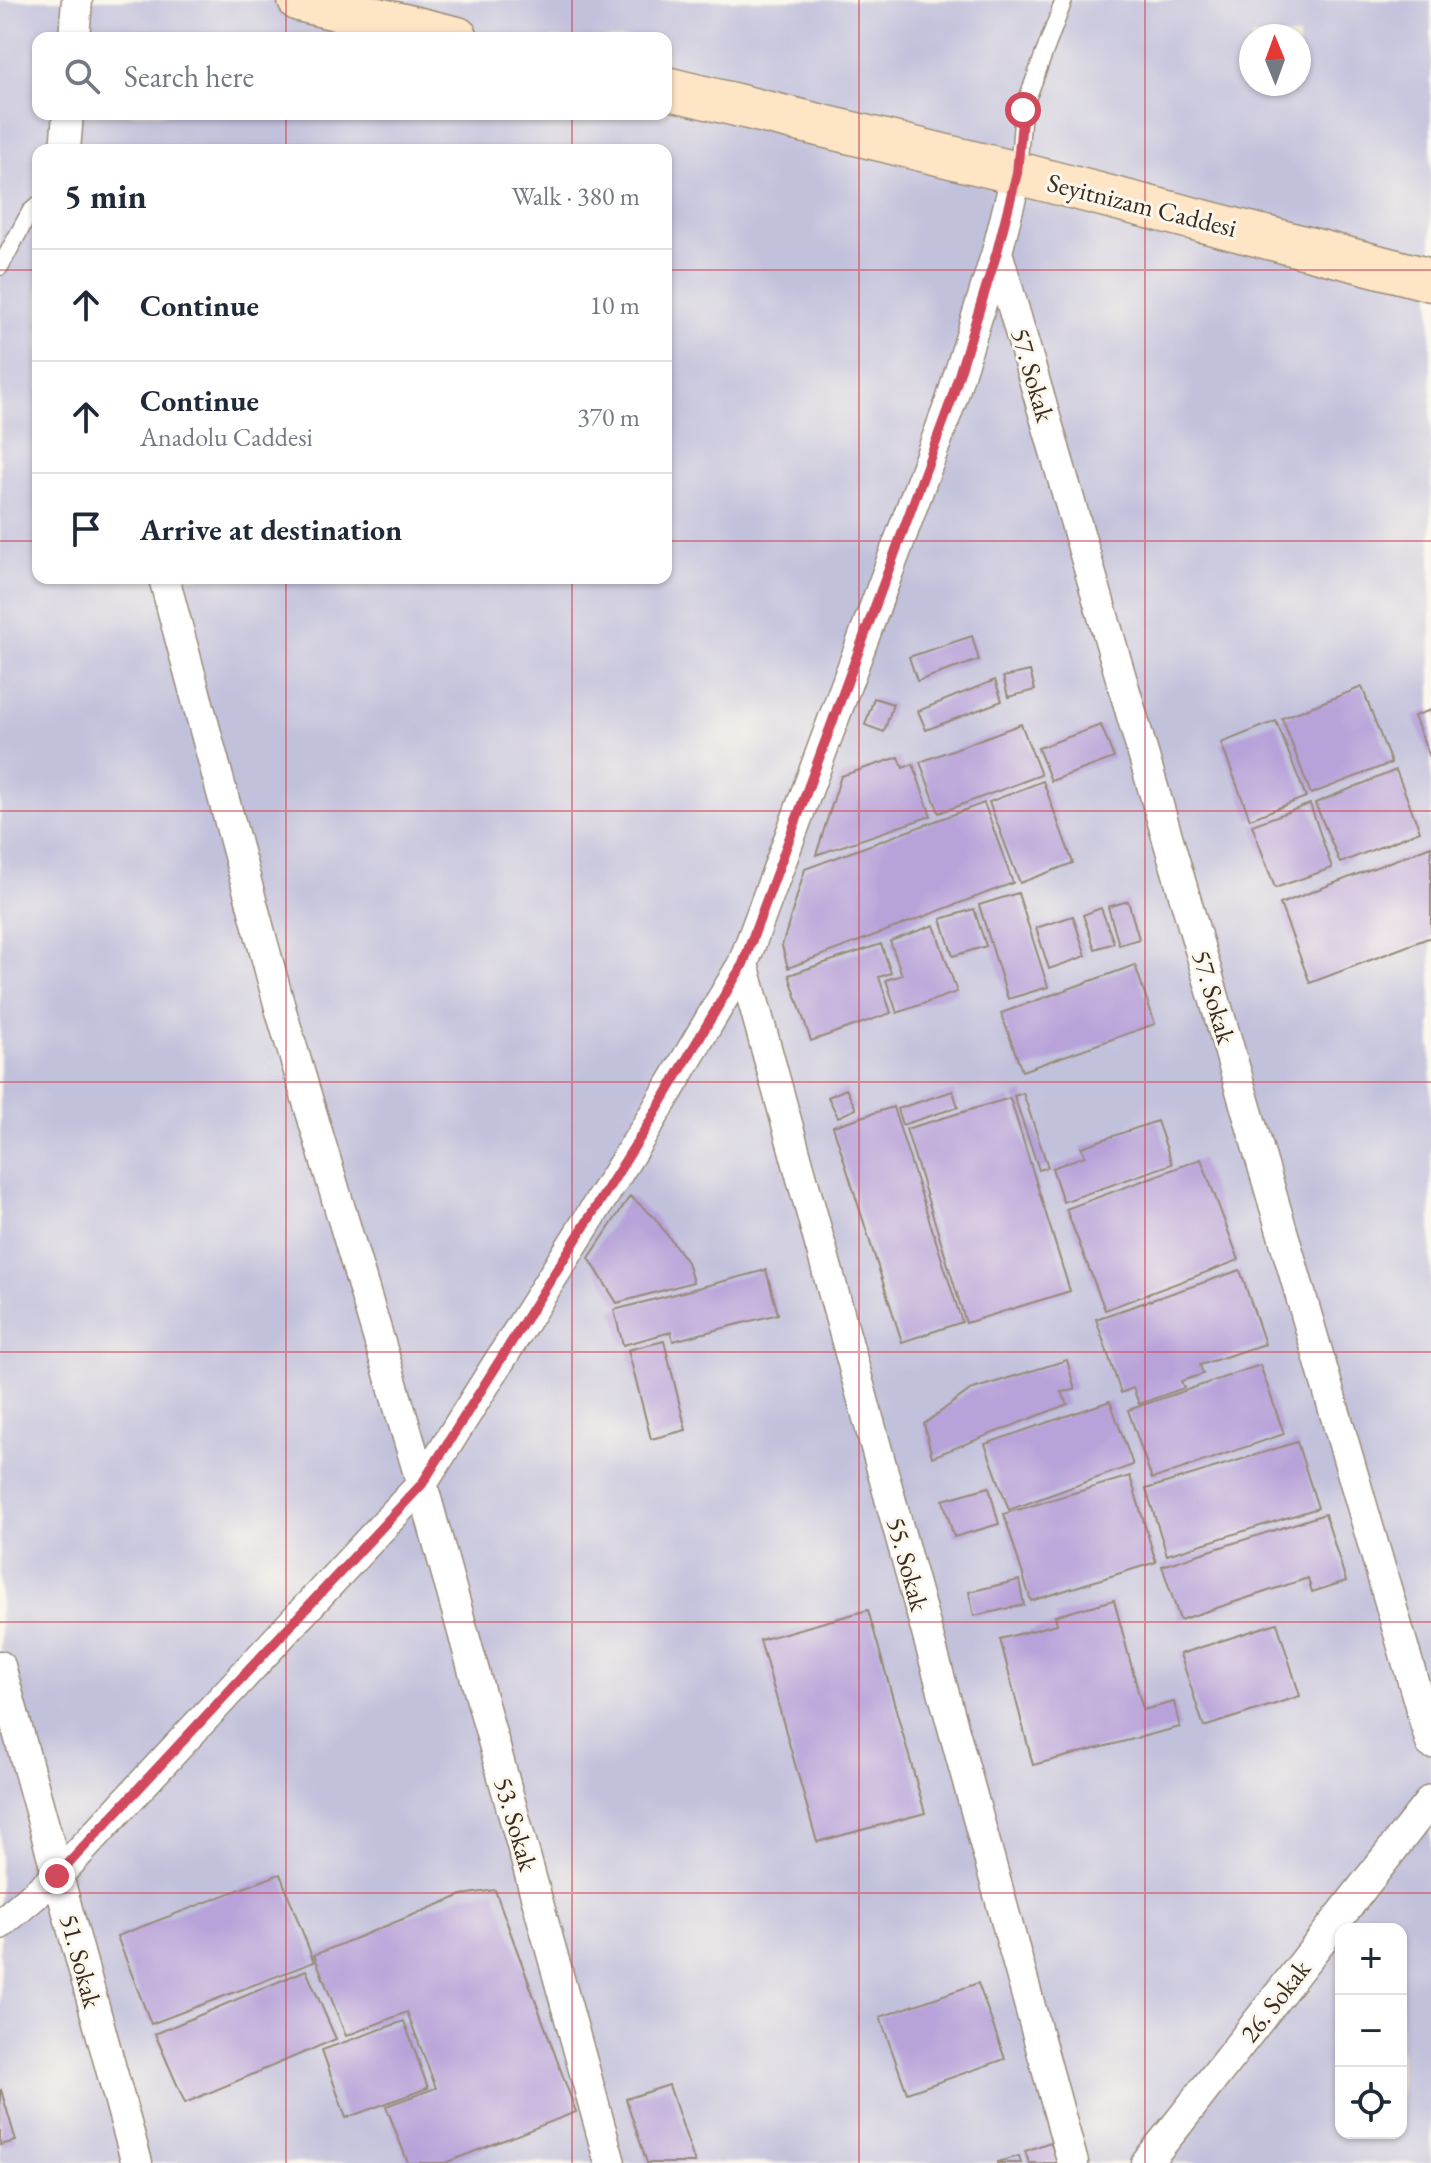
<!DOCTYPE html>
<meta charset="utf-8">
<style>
:root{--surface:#fff;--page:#f2f2f3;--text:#1f2937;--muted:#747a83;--line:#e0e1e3}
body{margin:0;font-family:"EB Garamond",serif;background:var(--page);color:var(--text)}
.controls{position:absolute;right:24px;bottom:24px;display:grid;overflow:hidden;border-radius:16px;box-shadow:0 2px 6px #0004}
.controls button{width:72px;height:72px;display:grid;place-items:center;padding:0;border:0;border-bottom:2px solid var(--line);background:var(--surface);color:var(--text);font:40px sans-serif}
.compass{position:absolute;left:1239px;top:24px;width:72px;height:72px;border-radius:50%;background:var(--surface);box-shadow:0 2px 6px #0004;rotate:359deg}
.stop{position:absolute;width:24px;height:24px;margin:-18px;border:6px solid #d1495b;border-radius:50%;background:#fff}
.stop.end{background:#d1495b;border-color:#fff;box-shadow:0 2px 8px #0008}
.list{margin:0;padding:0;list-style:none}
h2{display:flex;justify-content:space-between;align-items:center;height:104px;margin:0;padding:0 32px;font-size:34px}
h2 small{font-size:26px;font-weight:400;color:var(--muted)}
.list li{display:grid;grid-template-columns:52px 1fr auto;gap:24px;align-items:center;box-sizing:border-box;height:112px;padding:0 32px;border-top:2px solid var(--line)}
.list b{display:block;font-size:30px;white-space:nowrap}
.list p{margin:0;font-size:26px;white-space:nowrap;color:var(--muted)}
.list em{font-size:26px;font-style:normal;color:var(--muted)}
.icon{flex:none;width:44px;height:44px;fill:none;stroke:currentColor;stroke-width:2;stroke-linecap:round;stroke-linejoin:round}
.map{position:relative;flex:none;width:1431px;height:2163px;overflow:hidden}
.search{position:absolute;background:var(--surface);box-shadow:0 2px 6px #0004;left:32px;top:32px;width:640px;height:88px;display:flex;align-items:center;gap:20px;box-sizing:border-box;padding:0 28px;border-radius:16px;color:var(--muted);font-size:30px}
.panel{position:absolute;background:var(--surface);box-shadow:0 2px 6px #0004;left:32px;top:144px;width:640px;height:440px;border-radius:16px}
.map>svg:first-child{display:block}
</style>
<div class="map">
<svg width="1431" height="2163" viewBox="0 0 1431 2163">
<rect width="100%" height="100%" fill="#fbf7ec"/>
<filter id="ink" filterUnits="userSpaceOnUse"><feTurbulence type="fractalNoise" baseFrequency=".0125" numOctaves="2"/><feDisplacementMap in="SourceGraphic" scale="16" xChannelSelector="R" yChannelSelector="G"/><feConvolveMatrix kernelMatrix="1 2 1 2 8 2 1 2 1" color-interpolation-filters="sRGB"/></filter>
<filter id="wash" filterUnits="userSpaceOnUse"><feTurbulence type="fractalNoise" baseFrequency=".006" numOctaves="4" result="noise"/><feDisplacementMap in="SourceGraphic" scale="32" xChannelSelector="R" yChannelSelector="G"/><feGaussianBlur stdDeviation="1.8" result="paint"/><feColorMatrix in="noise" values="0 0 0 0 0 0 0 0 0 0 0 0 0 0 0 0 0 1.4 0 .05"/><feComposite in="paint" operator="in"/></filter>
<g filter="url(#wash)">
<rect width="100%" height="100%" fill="#f3e9d1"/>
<path fill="#c2c1dc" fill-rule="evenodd" d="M0 0H1431V2163H0ZM1251 36H1299V84H1251ZM38 38H666V114H38ZM38 150H666V578H38ZM1341 1929H1401V2133H1341Z"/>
<g id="blocks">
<path fill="#b7a2d9" d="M972 636 979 660 917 681 909 657Z
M1030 671 1035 690 1008 697 1003 677Z
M995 680 1002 701 926 730 918 711Z
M1362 687 1391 763 1311 794 1282 718Z
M874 698 893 704 884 732 865 725Z
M1431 710V760L1414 716Z
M1276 721 1306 797 1250 819 1221 743Z
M1021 724 1041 775 939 813 920 762Z
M1101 725 1114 758 1051 781 1038 748Z
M899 757 903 768 913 764 931 816 816 855 841 776Z
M1396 770 1420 831 1340 863 1315 803Z
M1043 781 1073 863 1020 883 989 802Z
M984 803 1013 883 788 968 782 946 805 869Z
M1310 804 1332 868 1275 888 1252 825Z
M1431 846V937L1310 983 1280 904Z
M1018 893 1048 987 1008 999 979 905Z
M1128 901 1139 939 1119 945 1108 907Z
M1101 908 1114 943 1095 949 1083 915Z
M974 909 986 946 953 956 941 919Z
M1073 916 1086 956 1049 969 1036 928Z
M934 925 957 992 897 1013 886 980 902 975 890 941Z
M881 944 891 973 879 977 891 1013 811 1041 789 975Z
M1135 965 1155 1024 1022 1071 1001 1013Z
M846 1089 856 1109 838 1117 828 1097Z
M953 1091 958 1107 902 1125 897 1109Z
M1023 1093 1048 1167 1039 1170 1014 1096Z
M1010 1098 1070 1291 966 1323 906 1129Z
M893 1107 962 1322 902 1342 833 1126Z
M1157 1121 1172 1164 1063 1202 1052 1168 1085 1156 1081 1147Z
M1201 1159 1239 1260 1105 1310 1066 1209Z
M630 1196 654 1217 687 1262 693 1282 617 1303 589 1258Z
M766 1270 778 1314 673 1341 671 1332 623 1345 614 1310Z
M1240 1270 1265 1344 1200 1365 1203 1374 1181 1381 1184 1388 1139 1404 1133 1388 1121 1393 1096 1319Z
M664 1341 686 1430 651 1439 628 1350Z
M1067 1360 1075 1390 1061 1392 1068 1404 932 1457 924 1424 970 1390Z
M1260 1365 1284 1434 1152 1479 1128 1410Z
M1110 1401 1133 1465 1009 1510 985 1444Z
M1297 1442 1318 1508 1167 1555 1146 1489Z
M1130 1476 1156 1562 1031 1601 1004 1514Z
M989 1487 999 1524 954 1537 943 1500Z
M1325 1514 1346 1581 1312 1592 1308 1578 1180 1620 1162 1566Z
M1019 1580 1024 1605 974 1616 969 1592Z
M1114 1600 1143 1710 1174 1702 1180 1727 1033 1765 1000 1639 1057 1624 1055 1616Z
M868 1610 925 1813 817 1842 760 1640Z
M1277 1623 1300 1696 1204 1727 1180 1654Z
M280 1874 314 1962 151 2024 117 1936Z
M495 1890 576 2112 445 2163H408L386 2106 436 2088 407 2012 346 2036 314 1955 462 1895Z
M306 1970 336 2039 185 2103 155 2034Z
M978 1983 1005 2059 907 2093 880 2017Z
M404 2021 428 2088 346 2118 322 2050Z
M669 2085 695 2163H647L626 2099Z
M1 2090 16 2141 0 2145V2091Z
M1050 2142 1058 2163H1029L1025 2151Z
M1019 2156 1021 2163H997V2162Z"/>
</g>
</g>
<g filter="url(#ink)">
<use href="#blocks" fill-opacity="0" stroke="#978a78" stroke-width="2"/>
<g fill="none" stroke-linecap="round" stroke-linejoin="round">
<g stroke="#978a78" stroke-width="19">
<path id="lane" d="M1018 171 1023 110 1064 0
M0 267 30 212 38 205"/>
</g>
<g stroke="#978a78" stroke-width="33">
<path id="street" d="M74 38 77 0
M65 150 68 114
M997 252 1431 1743
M164 578 281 1011 422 1484 610 2163
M743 964 1073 2163
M0 1666 137 2163
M0 1924 57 1876 422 1484 646 1128 743 964 951 401 997 252 1017 173
M1146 2163 1176 2126 1431 1800"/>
</g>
<g stroke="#978a78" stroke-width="45">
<path id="secondary" d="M299 0 457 38
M666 88 1017 173 1431 280"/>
</g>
<use href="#lane" stroke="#fff" stroke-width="16"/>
<use href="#street" stroke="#fff" stroke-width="30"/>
<use href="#secondary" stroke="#fde5c5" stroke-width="42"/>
</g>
</g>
<g fill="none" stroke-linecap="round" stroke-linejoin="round" filter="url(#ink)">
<path stroke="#d1495b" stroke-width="10" d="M57 1876 422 1484 646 1128 743 964 951 401 997 252 1017 173 1023 110"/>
</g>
<path fill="none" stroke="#d1495b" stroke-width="2" stroke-opacity="0.55" d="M286 0V38M572 0V38M859 0V2163M1145 0V2163M286 114V150M572 114V150M0 270H38M666 270H1431M0 541H38M666 541H1431M286 578V2163M572 578V2163M0 811H1431M0 1082H1431M0 1352H1431M0 1622H1431M0 1893H1431"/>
<g text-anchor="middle" stroke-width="6" stroke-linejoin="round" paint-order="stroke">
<g font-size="26" fill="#3b2a1e" stroke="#fbf7ec">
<text transform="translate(1142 205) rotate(14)" y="9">Seyitnizam Caddesi</text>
<text transform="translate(1033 375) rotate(74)" y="9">57. Sokak</text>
<text transform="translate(1214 997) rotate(74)" y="9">57. Sokak</text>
<text transform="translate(908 1564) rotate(75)" y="9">55. Sokak</text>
<text transform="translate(516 1824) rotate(74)" y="9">53. Sokak</text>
<text transform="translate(81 1961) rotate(75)" y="9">51. Sokak</text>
<text transform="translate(1275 2001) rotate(-52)" y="9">26. Sokak</text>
</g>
</g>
</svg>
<div class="controls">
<button>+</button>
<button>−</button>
<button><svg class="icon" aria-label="locate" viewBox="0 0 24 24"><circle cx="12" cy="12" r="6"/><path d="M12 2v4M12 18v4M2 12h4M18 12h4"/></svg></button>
</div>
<svg class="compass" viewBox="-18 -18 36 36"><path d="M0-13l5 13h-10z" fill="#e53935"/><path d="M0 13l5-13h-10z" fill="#747a83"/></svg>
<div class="stop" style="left:1023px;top:110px"></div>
<div class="stop end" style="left:57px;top:1876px"></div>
<div class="search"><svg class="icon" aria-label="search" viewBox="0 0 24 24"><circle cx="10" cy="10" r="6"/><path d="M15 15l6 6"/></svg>Search here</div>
<section class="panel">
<h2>5 min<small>Walk · 380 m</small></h2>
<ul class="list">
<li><svg class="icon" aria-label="ahead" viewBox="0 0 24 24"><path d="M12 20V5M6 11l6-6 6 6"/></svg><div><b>Continue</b></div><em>10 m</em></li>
<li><svg class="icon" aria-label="ahead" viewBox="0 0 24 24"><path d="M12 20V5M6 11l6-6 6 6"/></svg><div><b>Continue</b><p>Anadolu Caddesi</p></div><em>370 m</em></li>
<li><svg class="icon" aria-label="arrive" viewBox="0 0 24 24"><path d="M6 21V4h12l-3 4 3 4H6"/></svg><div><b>Arrive at destination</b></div></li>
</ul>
</section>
</div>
